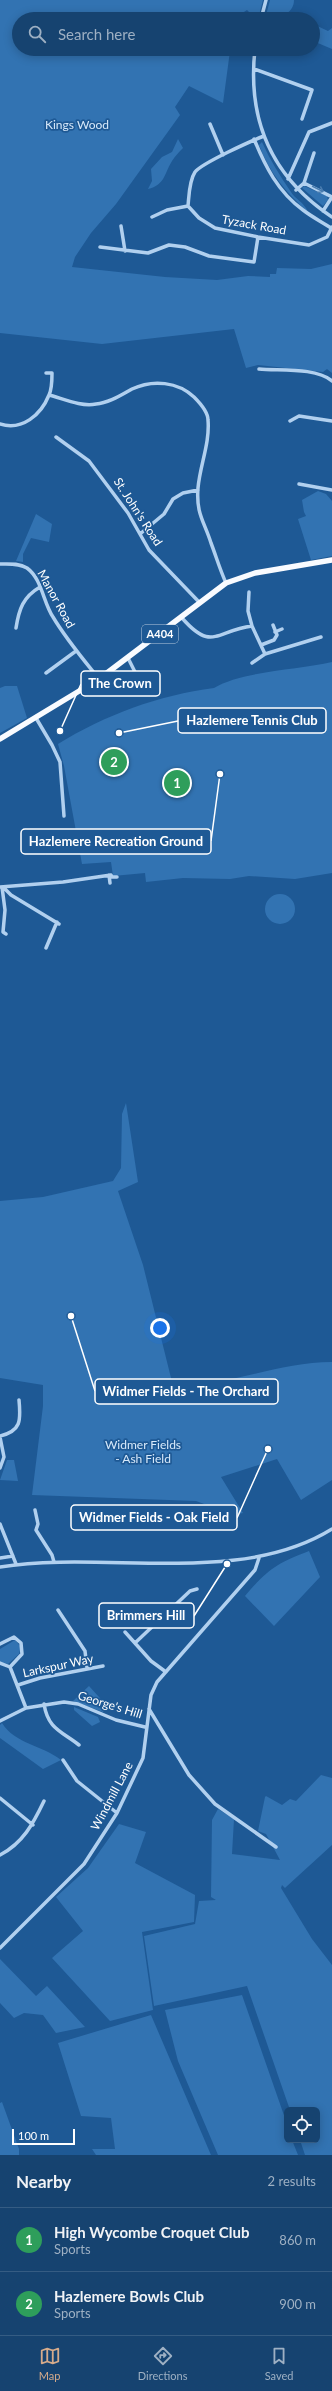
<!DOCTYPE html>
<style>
:root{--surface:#164370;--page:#1f4a75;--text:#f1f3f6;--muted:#9eb0c3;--line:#355c83;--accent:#d6ab8b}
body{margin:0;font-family:Lato,sans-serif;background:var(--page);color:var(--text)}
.controls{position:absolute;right:12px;bottom:12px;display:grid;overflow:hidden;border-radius:6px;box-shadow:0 2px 10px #0003}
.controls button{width:36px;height:36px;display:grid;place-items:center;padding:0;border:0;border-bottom:1px solid var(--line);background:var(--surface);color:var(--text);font:20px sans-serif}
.scale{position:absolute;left:12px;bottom:10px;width:63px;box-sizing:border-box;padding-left:4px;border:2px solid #fff;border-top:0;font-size:11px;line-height:14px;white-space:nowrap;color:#fff;-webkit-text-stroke:3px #1e5995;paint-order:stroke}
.you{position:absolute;left:160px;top:1328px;width:14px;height:14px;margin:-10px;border:3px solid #fff;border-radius:50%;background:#1a73e8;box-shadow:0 0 0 6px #1a73e833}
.badge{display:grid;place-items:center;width:26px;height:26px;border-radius:50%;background:var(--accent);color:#fff;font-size:13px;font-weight:700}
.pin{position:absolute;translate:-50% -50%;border:2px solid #fff;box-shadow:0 1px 4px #0006}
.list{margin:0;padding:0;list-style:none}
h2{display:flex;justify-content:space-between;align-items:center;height:52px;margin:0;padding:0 16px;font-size:17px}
h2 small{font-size:13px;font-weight:400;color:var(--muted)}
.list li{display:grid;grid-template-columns:26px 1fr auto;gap:12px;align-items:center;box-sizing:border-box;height:64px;padding:0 16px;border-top:1px solid var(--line)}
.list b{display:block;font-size:15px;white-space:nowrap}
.list p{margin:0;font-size:13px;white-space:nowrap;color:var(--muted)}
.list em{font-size:13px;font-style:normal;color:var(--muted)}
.icon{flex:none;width:22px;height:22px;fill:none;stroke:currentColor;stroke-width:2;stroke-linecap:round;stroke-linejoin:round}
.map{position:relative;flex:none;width:332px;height:2155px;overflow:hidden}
.search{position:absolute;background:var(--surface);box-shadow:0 2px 10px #0003;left:12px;right:12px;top:12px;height:44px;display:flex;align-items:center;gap:10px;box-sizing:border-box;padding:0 14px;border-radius:22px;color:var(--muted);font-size:15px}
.sheet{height:180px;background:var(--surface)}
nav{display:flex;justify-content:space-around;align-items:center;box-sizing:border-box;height:56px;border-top:1px solid var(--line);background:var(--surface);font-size:11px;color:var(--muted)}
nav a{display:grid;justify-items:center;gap:2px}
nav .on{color:var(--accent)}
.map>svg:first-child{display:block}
</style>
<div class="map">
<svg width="332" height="2155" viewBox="0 0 332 2155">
<rect width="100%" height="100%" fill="#1e5995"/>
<path fill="#3273b2" d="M0 0H263L258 19H250L251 14 247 10 233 19H19V49H228L230 51 223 103 189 86 175 107 180 115 116 204 91 233 75 257 72 267 165 277 217 280 248 276 270 277V274H276L277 268 311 269 332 264V373L327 369 323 372 258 365 246 368 234 329 102 344 0 333Z
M270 0H294C294 15 277 19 265 19Z
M313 24 328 31 332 28V49L313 41Z
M178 139 183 148C179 152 175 156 172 161 164 174 165 185 148 189L152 181 151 169 162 157 172 152Z
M262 142C270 160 280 176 291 192 295 199 304 202 308 212 286 193 269 172 259 145Z
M304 186 327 196 328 200 323 206 302 188Z
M318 491 326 494 332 501V556L311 560 298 519 306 516 304 512 302 500Z
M36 514 52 524 49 542 31 538 23 554V562L16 561Z
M332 662V873L295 879 249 876 230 879 183 878 146 882 145 873 113 876 111 862 82 864 64 766 58 744C105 715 159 695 214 688 242 671 299 670 332 662Z
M5 686H17L27 718 0 733V688Z
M265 909a15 15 0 1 1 30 0a15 15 0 1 1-30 0Z
M126 1103 138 1182 118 1191 143 1265 173 1386C227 1387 278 1362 332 1362V1480L301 1500 277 1459 221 1477 243 1513 234 1515 196 1501 32 1495 43 1406V1385L0 1378V1201L43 1197 113 1181 121 1168 122 1114Z
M7 1460H14L18 1481 0 1480Z
M309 1551 320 1577 274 1626 245 1596C267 1570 277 1563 309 1551Z
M15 1640 21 1647 19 1654 8 1664 0 1662V1649Z
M89 1686 108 1707 103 1712 73 1701Z
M74 1707 98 1717 100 1722 92 1726 74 1710Z
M2 1723C15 1744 42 1745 61 1760L43 1769 0 1738V1725Z
M321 1775 332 1778V1845L286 1887 285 1888 282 1885 281 1888 312 1939 332 1965V2155H305L300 2140H317V2110H290L247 1986 154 2006 144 1936 195 1924 199 1901 216 1900 211 1897 212 1820 218 1809 234 1819 232 1854 280 1860 266 1834 258 1831 265 1797 266 1796 282 1805 290 1799 296 1801Z
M119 1824 146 1832 135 1863 195 1895 194 1922 142 1932 153 2010 110 2021 52 1958 83 1931 56 1897 88 1868Z
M0 1959 36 1996 47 1986 85 2027 56 2033 43 2015 24 2013 14 2018 0 2003Z
M242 1995 287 2124V2140H292L298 2155H218L178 2061 165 2010Z
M151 2015 211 2155H96L92 2149H115L111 2118 81 2116 58 2043Z
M2 2102 19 2149V2155H0V2103Z"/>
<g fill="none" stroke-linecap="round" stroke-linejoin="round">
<path stroke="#b1d0ef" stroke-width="3.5" d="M261 19 266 0
M255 49C247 120 272 177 332 217
M254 69 312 90 302 119
M210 124 223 155
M264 136C251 141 202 163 195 172 189 181 189 196 188 206L199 218 215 228 258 237 309 245 327 237 332 227
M254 139C265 166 278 192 303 210 312 217 322 222 331 228
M288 179 309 132 332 123
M304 183 332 197
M296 190 304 183 314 153
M323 211 332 197
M152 217 167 210 188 206
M121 226 125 251
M100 247 148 253 169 245 185 247 209 256 254 262 258 237
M259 369C279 371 316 367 332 381
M49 395C64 399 81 407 96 404 109 403 121 395 132 389 153 379 178 382 194 397 200 403 208 412 208 420 210 443 200 465 198 488 196 514 204 521 211 543 216 556 220 570 226 583
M290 421 299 416 332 421
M0 424C22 431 41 415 49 395 52 389 52 380 52 373H46
M56 437 89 461 128 513 149 550 200 603
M299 484 332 490
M140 534 164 514 173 499 183 493 198 490
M0 564C9 564 19 563 27 568 42 579 43 602 53 617 66 639 83 659 99 679
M249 592 248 611 252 626
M182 618C212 652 215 631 252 626L265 654 321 637
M16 628C19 609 23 597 40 587
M275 632 282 629
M261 645 274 640 277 635 273 625
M128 658 144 690
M252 663 265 654
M46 673 76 651
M36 718 52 745 60 762 64 816
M109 875 110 883
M0 887 63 882 111 875 112 877H117
M2 887 5 910 3 932 6 934
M3 887 11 895 59 924
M46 948 57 922
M0 1436C21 1431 21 1421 19 1400
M0 1437 4 1457 0 1468
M35 1510 38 1524 36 1530 52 1555 54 1562
M0 1524 16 1564
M0 1558 13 1556
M0 1567C105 1550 239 1587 332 1529
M58 1610 85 1651 87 1668
M125 1632 151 1661 166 1672
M135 1643 190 1591 197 1589
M0 1644 14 1637 21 1643 22 1654 10 1667
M0 1663 10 1667 26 1708
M18 1685 40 1678 103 1666
M44 1704C48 1729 61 1731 79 1745
M149 1709 189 1775 215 1804 276 1847
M0 1721 26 1708 64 1702 78 1704 116 1720 145 1727
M63 1760 77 1781 117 1813
M0 1798 33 1825
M0 1855C23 1843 33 1824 44 1801
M0 1948 84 1864 117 1813 143 1758 151 1695 157 1682 255 1570 259 1558"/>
<path stroke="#f9fbff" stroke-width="5.5" d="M0 739 99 679 226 583 255 573 332 560"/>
</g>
<defs><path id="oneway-shaft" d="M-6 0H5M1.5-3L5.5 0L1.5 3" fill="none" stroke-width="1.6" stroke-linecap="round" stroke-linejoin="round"/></defs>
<use stroke="#4a7db0" href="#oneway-shaft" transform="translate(318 189) rotate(26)"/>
<g text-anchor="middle" stroke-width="3.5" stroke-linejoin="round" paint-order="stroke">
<rect fill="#1e5995" stroke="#bccddf" stroke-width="1" x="142" y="625" width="36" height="18" rx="3"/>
<g font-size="11" font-weight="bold" fill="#fff">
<text x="160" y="638">A404</text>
</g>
<g font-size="12" fill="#d7e9fa" stroke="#1e5995">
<text x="77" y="129">Kings Wood</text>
<text x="143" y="1449">Widmer Fields<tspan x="143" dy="14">- Ash Field</tspan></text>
</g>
<g font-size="12" fill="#fff" stroke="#1e5995">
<text transform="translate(254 225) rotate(10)" y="4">Tyzack Road</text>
<text transform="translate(138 512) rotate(57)" y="4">St. John's Road</text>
<text transform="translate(56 599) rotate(61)" y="4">Manor Road</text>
<text transform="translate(58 1666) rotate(-12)" y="4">Larkspur Way</text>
<text transform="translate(110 1705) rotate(17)" y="4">George's Hill</text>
<text transform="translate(112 1796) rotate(-62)" y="4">Windmill Lane</text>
</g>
</g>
<path fill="none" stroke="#fff" stroke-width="1.5" d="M60 731L81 684M119 733L178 721M220 774L211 841M71 1316L95 1391M268 1449L237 1518M227 1564L194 1616"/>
<g fill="#fff" stroke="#1e5995" stroke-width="1.5">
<circle cx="60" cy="731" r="4"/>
<circle cx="119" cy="733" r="4"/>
<circle cx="220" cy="774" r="4"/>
<circle cx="71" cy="1316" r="4"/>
<circle cx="268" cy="1449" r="4"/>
<circle cx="227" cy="1564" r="4"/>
</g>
<g fill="#1e5995" stroke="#fff" stroke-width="1.5">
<rect x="81" y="671" width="79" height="25" rx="4"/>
<rect x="178" y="708" width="148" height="25" rx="4"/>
<rect x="21" y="829" width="190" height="25" rx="4"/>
<rect x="95" y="1379" width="183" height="25" rx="4"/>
<rect x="71" y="1505" width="166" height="25" rx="4"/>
<rect x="99" y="1603" width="95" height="25" rx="4"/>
</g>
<g font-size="13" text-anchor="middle" font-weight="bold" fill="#fff">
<text x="120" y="688">The Crown</text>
<text x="252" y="725">Hazlemere Tennis Club</text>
<text x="116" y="846">Hazlemere Recreation Ground</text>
<text x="186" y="1396">Widmer Fields - The Orchard</text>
<text x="154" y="1522">Widmer Fields - Oak Field</text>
<text x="146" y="1620">Brimmers Hill</text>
</g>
</svg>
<div class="controls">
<button><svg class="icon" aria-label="locate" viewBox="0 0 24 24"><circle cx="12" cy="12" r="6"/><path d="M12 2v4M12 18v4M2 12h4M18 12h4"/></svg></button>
</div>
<div class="scale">100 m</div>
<div class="you"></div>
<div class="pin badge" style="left:177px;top:783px;background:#2e9e5b">1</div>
<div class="pin badge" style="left:114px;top:762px;background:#2e9e5b">2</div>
<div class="search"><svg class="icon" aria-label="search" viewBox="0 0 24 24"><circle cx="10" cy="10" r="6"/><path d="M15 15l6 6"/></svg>Search here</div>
</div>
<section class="sheet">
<h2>Nearby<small>2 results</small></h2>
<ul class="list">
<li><span class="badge" style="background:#2e9e5b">1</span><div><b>High Wycombe Croquet Club</b><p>Sports</p></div><em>860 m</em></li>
<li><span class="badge" style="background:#2e9e5b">2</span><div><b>Hazlemere Bowls Club</b><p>Sports</p></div><em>900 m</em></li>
</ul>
</section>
<nav>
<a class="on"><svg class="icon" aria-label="map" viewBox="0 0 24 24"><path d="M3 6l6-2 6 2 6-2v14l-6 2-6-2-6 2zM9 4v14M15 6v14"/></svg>Map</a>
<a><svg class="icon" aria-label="directions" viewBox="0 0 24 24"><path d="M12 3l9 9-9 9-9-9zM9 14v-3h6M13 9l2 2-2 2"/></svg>Directions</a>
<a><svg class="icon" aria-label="saved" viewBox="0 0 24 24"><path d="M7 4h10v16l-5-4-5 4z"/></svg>Saved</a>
</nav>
